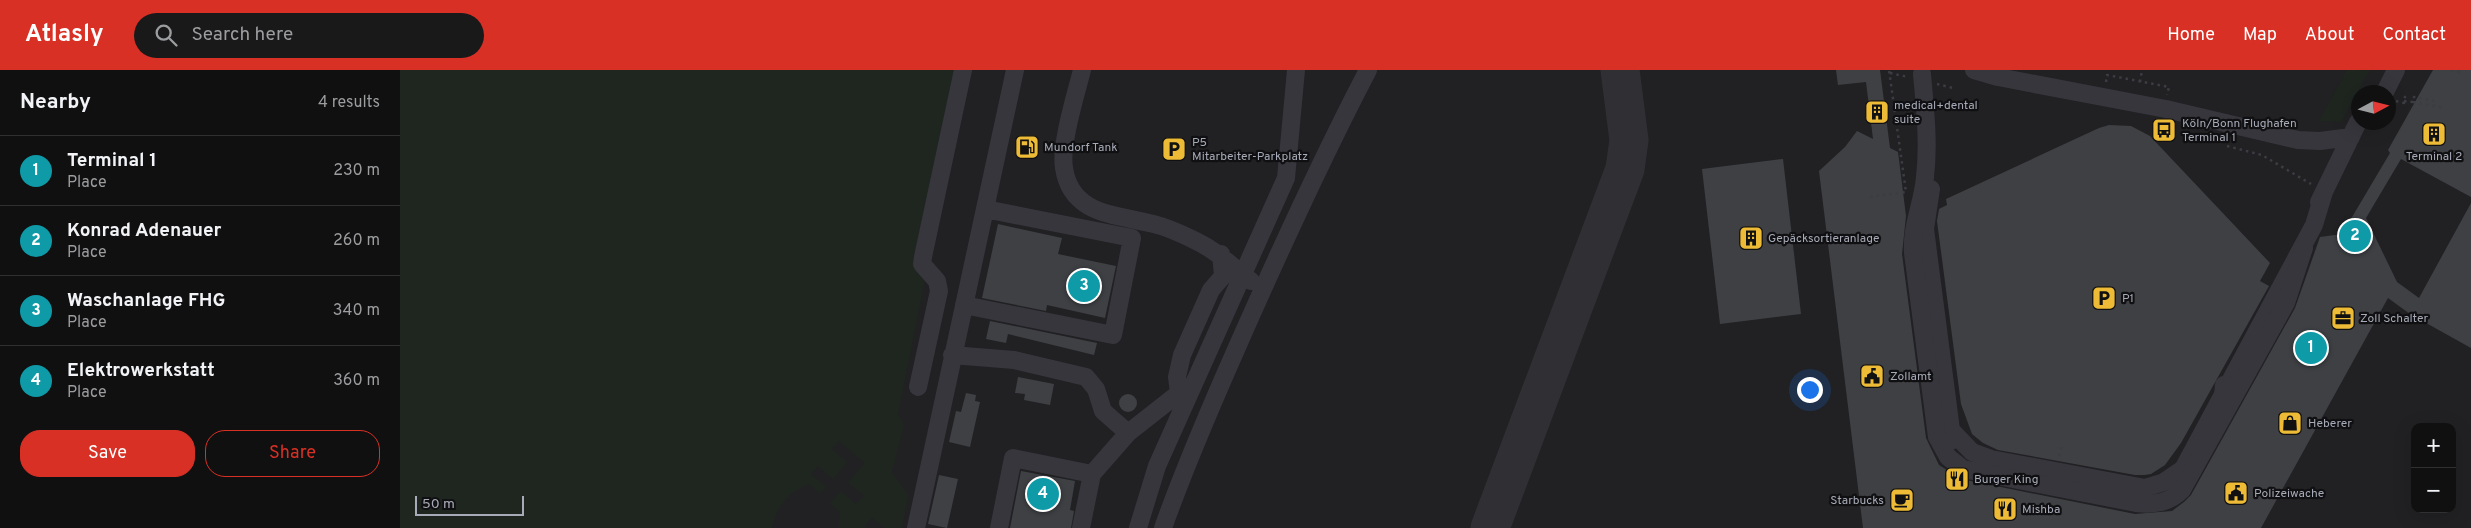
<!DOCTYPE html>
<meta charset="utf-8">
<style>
:root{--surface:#101011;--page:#19191a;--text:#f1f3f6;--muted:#9c9d9f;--line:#303031;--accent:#d93025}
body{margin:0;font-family:Overpass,sans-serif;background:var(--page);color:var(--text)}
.controls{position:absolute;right:15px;bottom:15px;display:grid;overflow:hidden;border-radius:10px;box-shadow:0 5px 20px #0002}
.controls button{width:45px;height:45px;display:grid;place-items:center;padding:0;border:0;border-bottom:1px solid var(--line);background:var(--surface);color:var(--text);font:25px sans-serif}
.compass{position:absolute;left:1951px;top:15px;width:45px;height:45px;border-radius:50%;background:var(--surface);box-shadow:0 5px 20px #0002;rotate:83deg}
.scale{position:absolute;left:15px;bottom:12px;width:109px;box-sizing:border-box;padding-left:5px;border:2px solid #a7abb7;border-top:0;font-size:14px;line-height:18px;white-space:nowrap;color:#a7abb7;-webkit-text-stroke:4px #101012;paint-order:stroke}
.you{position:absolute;left:1409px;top:319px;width:18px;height:18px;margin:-12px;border:4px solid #fff;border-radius:50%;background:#1a73e8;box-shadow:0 0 0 8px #1a73e833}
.badge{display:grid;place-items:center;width:32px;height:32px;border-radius:50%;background:var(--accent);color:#fff;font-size:16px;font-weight:700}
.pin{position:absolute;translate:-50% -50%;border:2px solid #fff;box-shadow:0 1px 5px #0006}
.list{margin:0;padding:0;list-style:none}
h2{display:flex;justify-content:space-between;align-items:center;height:65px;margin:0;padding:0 20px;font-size:21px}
h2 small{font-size:16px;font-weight:400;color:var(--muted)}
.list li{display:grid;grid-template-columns:32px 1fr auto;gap:15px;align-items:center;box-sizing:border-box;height:70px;padding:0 20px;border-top:1px solid var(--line)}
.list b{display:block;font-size:19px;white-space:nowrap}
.list p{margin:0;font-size:16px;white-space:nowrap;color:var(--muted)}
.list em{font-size:16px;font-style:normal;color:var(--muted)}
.actions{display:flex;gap:10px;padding:15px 20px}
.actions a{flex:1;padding:11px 0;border:1px solid var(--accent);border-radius:20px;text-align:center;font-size:18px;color:var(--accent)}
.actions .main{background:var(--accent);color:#fff}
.icon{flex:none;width:28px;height:28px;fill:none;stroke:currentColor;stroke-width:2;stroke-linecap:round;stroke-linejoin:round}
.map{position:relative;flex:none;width:2071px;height:458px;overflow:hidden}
header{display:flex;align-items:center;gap:30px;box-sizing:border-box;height:70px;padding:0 25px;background:var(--accent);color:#fff}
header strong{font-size:24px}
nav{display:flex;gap:28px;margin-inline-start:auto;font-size:18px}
.search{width:350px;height:45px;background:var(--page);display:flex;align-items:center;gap:12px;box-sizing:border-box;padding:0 18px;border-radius:28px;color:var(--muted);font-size:19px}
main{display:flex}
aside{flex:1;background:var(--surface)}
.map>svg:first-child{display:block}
</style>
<header>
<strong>Atlasly</strong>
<div class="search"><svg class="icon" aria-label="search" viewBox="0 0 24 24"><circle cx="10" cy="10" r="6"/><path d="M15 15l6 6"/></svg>Search here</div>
<nav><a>Home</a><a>Map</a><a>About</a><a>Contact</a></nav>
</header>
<main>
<aside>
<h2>Nearby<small>4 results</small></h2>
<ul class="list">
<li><span class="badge" style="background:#0f9aa8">1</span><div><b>Terminal 1</b><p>Place</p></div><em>230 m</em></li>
<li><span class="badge" style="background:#0f9aa8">2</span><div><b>Konrad Adenauer</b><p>Place</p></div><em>260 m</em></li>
<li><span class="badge" style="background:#0f9aa8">3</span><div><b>Waschanlage FHG</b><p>Place</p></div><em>340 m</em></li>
<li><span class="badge" style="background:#0f9aa8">4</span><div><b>Elektrowerkstatt</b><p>Place</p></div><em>360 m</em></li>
</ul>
<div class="actions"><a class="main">Save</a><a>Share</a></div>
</aside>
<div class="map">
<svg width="2071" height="458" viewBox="0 0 2071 458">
<rect width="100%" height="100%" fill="#151517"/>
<path fill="#212124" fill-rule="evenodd" d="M0 0H2071V458H0ZM1958 22H1988V52H1958ZM2015 357H2052V439H2015Z"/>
<path fill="#1f2620" d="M0 0H556L514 187 525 208 498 344 504 355 492 402 508 425 502 458H484L472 448 465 456 467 458H439L440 442 430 433 441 421 456 434 464 426 448 412 465 393 439 371 432 379 447 392 433 409 418 396 411 404 426 417 420 424 410 414C388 422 377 436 372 458H0Z
M1947 0H1970L1941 52 1919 51Z"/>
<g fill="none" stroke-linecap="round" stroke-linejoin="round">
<path stroke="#303034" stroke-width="39" d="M1090 458 1225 99 1229 70 1220 0"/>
</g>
<path fill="#3f4044" d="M1436 0H1480L1490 78 1498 82 1506 146 1502 184 1526 368 1539 395 1561 409 1735 444 1772 441 1784 432 1791 425 1895 238 1920 167 1942 164 1990 83 1988 80 2033 0H2071V127L2001 89 1966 148 1997 212 2019 228 2071 133V278L2010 244 1988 228 1861 458H1463L1419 101 1445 77 1457 61 1473 69 1466 12 1438 15Z
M1709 55 1731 56 1750 66 1870 193 1860 211 1869 216 1781 373 1765 395 1751 404 1745 405H1735L1598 380 1583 373 1572 364 1561 334 1537 151 1539 139 1547 135 1546 129 1699 58Z
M1383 89 1401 244 1320 254 1302 99Z
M598 154 662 168 658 184 716 196 705 248 647 235 646 241 582 228Z
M590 251 697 273 694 285 608 264 606 273 586 269Z
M618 307 654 314 650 335 624 330 625 324 615 323Z
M566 323 576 325 575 331 580 332 570 377 549 372 556 341 561 342Z
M719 333a9 9 0 1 1 18 0a9 9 0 1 1-18 0Z
M621 401 675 411 670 440 674 441 671 458H610Z
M539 405 558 409 547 458 528 454Z"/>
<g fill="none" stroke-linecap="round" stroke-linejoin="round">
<path stroke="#3c3d43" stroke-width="2.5" stroke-dasharray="2.5 4" stroke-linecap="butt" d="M2051 0 2060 2
M1490 3 1508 7
M1706 12 1707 5 1769 17 1767 25
M1740 12 1742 0
M1537 14 1553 18
M1962 19 1969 20
M1996 31 2004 33 2005 27 2000 26
M2004 31 2013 32 2014 27 2035 31 2034 36 2041 37
M2013 32 2034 36
M1827 76 1862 85 1911 114
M1470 127 1506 122 1489 0
M1659 386 1662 374"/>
<path stroke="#36363c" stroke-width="18" d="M682 0C676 24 660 75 664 98 671 144 713 144 749 153 765 156 782 164 796 171 819 182 831 196 851 211
M1574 0 1598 7 1766 39 1898 70 1920 71 1951 67
M1531 119 1525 159 1551 360 1554 370
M1919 132 1958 52
M564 235 713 265 732 168 585 139
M552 285 614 290 686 307 696 319 703 341 728 363
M518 317 539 221 537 211 522 194 523 187 563 0
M1551 360 1572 382 1591 389 1745 418 1764 412 1783 399 1914 155 1924 122
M516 458 615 0
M599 458 613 388 692 404
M681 458 692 404 728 363 779 323 777 307 782 285 811 220 823 206 821 184
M738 458 757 396 886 108 896 0
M763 458C785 396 811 336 838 275 879 182 921 90 968 0"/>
<path stroke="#36363c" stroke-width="18" d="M1522 4C1525 38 1529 73 1525 107 1523 133 1511 156 1513 183L1537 367 1548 387 1563 399 1736 433C1754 435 1769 433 1782 420L1886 233 1904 178
M1985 22 1996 0
M1817 344 1822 336 1824 315"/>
</g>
<defs>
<g id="building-square" transform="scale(1.25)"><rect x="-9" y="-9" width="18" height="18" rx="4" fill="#eebb36" stroke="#101012"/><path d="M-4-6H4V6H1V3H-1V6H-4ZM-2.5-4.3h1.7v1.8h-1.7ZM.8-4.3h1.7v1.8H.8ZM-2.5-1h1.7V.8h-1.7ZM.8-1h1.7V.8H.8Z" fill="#111"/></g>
<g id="bus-square" transform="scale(1.25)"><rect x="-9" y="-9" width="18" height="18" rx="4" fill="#eebb36" stroke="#101012"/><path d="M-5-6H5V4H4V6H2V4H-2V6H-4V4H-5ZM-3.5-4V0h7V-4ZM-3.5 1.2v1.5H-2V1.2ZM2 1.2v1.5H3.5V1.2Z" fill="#111"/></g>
<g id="fuel-square" transform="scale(1.25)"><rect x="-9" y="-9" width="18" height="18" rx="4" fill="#eebb36" stroke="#101012"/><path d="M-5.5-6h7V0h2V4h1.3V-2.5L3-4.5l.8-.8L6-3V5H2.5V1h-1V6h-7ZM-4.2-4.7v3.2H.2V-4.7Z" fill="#111"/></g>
<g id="parking-square" transform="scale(1.25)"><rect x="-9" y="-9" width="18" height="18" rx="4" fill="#eebb36" stroke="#101012"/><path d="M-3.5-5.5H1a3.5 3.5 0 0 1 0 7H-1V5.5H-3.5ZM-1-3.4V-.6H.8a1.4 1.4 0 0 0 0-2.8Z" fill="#111"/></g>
<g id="office-square" transform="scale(1.25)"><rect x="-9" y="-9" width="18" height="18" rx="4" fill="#eebb36" stroke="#101012"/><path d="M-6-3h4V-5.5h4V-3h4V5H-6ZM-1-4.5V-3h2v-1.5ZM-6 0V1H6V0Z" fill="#111"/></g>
<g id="civic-square" transform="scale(1.25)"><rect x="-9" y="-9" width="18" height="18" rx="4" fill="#eebb36" stroke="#101012"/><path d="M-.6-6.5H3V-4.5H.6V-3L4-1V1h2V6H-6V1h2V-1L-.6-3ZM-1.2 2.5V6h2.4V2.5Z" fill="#111"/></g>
<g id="shop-square" transform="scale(1.25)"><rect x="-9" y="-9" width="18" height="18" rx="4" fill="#eebb36" stroke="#101012"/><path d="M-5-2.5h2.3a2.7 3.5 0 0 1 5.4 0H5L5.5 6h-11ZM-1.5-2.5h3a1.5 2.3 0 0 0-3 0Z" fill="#111"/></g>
<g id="restaurant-square" transform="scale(1.25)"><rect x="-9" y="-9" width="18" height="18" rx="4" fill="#eebb36" stroke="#101012"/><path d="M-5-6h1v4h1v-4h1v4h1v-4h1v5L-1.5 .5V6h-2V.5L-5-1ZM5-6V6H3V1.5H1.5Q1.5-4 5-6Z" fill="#111"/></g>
<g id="cafe-square" transform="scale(1.25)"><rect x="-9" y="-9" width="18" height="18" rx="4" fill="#eebb36" stroke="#101012"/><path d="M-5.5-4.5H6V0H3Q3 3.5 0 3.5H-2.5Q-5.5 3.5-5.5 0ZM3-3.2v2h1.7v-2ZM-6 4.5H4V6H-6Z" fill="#111"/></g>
</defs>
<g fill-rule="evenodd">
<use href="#building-square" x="1477" y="42"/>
<use href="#bus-square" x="1764" y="60"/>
<use href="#building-square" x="2034" y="64"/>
<use href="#fuel-square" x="627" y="77"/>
<use href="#parking-square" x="774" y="79"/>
<use href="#building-square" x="1351" y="168"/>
<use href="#parking-square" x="1704" y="228"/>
<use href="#office-square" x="1943" y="248"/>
<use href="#civic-square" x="1472" y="306"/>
<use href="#shop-square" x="1890" y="353"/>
<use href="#restaurant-square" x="1557" y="409"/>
<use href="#civic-square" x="1836" y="423"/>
<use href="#cafe-square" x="1502" y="430"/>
<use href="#restaurant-square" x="1605" y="439"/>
</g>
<g text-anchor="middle" stroke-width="4.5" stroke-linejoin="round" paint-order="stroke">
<g font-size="12" fill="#a7abb7" stroke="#101012" text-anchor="start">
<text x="1494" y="39">medical+dental<tspan x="1494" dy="14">suite</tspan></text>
<text x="1782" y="57">Köln/Bonn Flughafen<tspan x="1782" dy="14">Terminal 1</tspan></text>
<text x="792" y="76">P5<tspan x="792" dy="14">Mitarbeiter-Parkplatz</tspan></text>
<text x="644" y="81">Mundorf Tank</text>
<text x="2034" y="90" text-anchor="middle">Terminal 2</text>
<text x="1368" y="172">Gepäcksortieranlage</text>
<text x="1722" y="232">P1</text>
<text x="1960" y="252">Zoll Schalter</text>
<text x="1490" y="310">Zollamt</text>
<text x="1908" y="357">Heberer</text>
<text x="1574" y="413">Burger King</text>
<text x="1854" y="427">Polizeiwache</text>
<text x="1484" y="434" text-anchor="end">Starbucks</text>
<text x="1622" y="443">Mishba</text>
</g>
</g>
</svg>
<div class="controls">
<button>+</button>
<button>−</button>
</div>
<svg class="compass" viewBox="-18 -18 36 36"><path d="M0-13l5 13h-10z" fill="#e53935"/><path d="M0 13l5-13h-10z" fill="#9c9d9f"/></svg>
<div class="scale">50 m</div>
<div class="you"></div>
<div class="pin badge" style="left:1911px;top:278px;background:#0f9aa8">1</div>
<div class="pin badge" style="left:1955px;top:166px;background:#0f9aa8">2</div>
<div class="pin badge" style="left:684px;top:216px;background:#0f9aa8">3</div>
<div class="pin badge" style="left:643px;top:424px;background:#0f9aa8">4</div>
</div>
</main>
